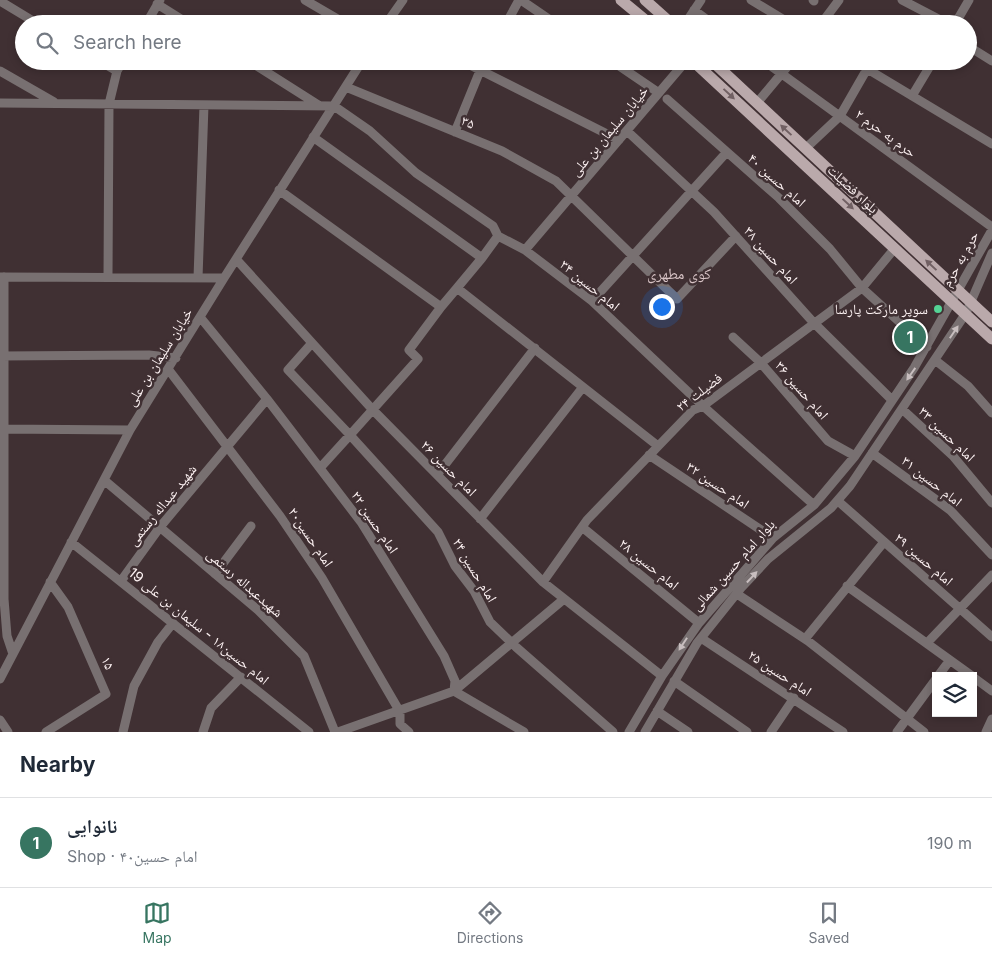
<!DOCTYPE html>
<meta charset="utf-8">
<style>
:root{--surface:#fff;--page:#f2f2f3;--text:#1f2937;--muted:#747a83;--line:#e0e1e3;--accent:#377561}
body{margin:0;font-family:Inter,"Noto Naskh Arabic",sans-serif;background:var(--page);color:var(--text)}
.controls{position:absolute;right:15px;bottom:15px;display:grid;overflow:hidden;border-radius:0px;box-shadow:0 2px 8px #0003}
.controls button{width:45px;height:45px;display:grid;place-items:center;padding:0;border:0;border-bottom:1px solid var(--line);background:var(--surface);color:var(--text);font:25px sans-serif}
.you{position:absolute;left:661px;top:306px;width:18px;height:18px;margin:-12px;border:4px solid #fff;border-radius:50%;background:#1a73e8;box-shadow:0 0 0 8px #1a73e833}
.badge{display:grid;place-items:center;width:32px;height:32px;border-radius:50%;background:var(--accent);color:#fff;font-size:16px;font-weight:700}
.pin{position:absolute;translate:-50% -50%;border:2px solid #fff;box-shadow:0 1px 5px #0006}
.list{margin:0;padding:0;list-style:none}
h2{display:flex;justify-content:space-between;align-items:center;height:65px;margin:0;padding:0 20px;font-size:21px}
h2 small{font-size:16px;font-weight:400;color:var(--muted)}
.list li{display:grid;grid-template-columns:32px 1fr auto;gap:15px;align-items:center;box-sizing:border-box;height:90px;padding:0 20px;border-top:1px solid var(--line)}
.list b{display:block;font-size:19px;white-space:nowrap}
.list p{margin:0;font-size:16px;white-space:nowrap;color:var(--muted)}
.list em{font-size:16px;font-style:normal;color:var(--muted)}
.icon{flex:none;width:28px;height:28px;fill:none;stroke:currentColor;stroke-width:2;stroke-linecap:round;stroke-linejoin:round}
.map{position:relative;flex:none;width:992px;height:732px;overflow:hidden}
.search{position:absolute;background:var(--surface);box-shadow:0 2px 8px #0003;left:15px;right:15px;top:15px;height:55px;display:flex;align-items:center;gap:12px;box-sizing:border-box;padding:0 18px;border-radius:28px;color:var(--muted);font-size:19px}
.sheet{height:155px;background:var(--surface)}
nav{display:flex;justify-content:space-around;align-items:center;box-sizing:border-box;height:70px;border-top:1px solid var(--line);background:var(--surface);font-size:14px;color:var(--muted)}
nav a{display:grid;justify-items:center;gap:2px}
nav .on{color:var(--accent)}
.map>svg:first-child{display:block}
</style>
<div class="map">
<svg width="992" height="732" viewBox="0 0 992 732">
<rect width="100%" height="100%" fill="#403033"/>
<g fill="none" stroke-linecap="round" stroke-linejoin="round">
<path stroke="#787071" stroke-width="9" d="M305 0 346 24
M521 0 556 24
M751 0 791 24
M813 0 814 1
M902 0 948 24
M0 1 38 24
M157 4 189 24
M694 10 713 24
M146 24 160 0
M386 24 403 0
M506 24 519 0
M685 24 701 0
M821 24 839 0
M955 24 969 0
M968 46 992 61
M100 61 117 71 109 104 108 276
M249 61 320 106
M462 61 619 140
M612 61 659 93
M764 61 992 227
M854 61 992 144
M0 71 54 102
M117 71 123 61
M346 87 502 151 556 181 677 299 736 236
M912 96 933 61
M667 99 779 198 830 249 862 288 927 347
M0 103 334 106 370 131 416 173 493 226 498 236 525 250 592 301 703 406 814 505
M757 103 792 61
M627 131 714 212 813 322 892 400
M455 132 484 61
M313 137 482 258 457 288
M806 148 840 116 867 69
M279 190 441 307 457 288 658 446
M525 250 686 61
M482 258 498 236
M236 259 372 409 543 582 662 676
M0 277 224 278
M4 277V599L7 636 13 654
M198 278 204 105
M592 301 726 153
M441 307 409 350 418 359 350 435 438 532 455 566 474 591 490 622 516 647 613 732
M200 317 267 399 361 522 444 656 455 681 454 691 524 732
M733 337 760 362 828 441 855 456
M312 343 288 370 350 435 320 468
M0 356 149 355 176 358
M935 360 968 386 992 413
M168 369 280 516 322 578 400 712V724L409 732
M902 409 953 456 992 503
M0 429 130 430
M872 453 950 510 992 555
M649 455 773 538
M437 475 535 348
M104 480 258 610 304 656 335 732
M838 501 992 637
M480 519 583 387
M582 527 699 623
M71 542 309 732
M215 574 251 526
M121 581 160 527 267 399
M543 582 587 520 693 410 703 406 862 288 895 248
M847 586 972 676
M737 594 808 641 924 732
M701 638 843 732
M805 639 884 542
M927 643 992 575
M938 676 950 660
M973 677 992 691
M0 679 130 430 224 278 362 61
M674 681 747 732
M657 711 688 732
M0 720 8 732
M46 732 106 694 68 607 50 582
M123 732 134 686 158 642 173 623
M203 732 211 708 241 677
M338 732 454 691 564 599
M629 732 662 676 699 623 773 538 814 505 855 456 914 368 992 230
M645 732 697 643 741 588 768 559 831 508 850 486 966 313 992 253
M771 732 794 698
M897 732 936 679
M986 732 992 719"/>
<path stroke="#baa9ab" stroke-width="11" d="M621 0 650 24
M645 0 672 24
M693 61 992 339
M712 61 992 322"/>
</g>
<defs><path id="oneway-solid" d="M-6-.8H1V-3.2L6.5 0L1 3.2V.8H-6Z" transform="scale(1.25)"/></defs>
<g fill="#716063">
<use href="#oneway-solid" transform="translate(729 94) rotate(43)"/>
<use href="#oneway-solid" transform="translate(786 130) rotate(-137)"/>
<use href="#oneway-solid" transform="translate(848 204) rotate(43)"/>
<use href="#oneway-solid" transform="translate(931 265) rotate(-137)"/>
</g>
<g fill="#c8bebf">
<use href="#oneway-solid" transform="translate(954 332) rotate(-56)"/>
<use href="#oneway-solid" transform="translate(911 374) rotate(125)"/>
<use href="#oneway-solid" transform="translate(752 577) rotate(-47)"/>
<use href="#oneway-solid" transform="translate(683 644) rotate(123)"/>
</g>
<circle fill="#54d395" stroke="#403033" stroke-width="2" cx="938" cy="309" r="5"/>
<g text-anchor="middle" stroke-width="5" stroke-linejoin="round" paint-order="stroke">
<g font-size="14" fill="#fdf2f3" stroke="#403033">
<text transform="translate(468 122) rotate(22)" y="5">۳۵</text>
<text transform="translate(609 131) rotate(-50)" y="5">خیابان سلیمان بن علی</text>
<text transform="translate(886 133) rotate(36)" y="5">حرم به حرم ۲</text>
<text transform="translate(777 180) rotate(42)" y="5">امام حسین ۴۰</text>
<text transform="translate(853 189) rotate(43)" y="5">بلوار فضیلت</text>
<text transform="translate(771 255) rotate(48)" y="5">امام حسین ۳۸</text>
<text transform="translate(960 259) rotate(-61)" y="5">حرم به حرم</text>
<text transform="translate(590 285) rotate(39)" y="5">امام حسین ۳۴</text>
<text transform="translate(159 357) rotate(-58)" y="5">خیابان سلیمان بن علی</text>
<text transform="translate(802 390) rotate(49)" y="5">امام حسین ۳۶</text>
<text transform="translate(699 392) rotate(-37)" y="5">فضیلت ۲۴</text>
<text transform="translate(947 434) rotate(44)" y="5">امام حسین ۳۳</text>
<text transform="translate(449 468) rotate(45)" y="5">امام حسین ۲۶</text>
<text transform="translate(932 481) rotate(38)" y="5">امام حسین ۳۱</text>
<text transform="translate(718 485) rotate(34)" y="5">امام حسین ۳۲</text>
<text transform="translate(162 505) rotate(-51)" y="5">شهید عبداله رستمی</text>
<text transform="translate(375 522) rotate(56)" y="5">امام حسین ۲۲</text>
<text transform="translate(311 537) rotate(56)" y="5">امام حسین۲۰</text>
<text transform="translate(924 559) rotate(41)" y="5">امام حسین ۲۹</text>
<text transform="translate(649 564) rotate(39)" y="5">امام حسین ۲۸</text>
<text transform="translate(733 565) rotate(-48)" y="5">بلوار امام حسین شمالی</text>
<text transform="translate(475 570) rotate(59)" y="5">امام حسین ۲۴</text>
<text transform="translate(245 583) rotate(41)" y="5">شهیدعبداله رستمی</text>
<text transform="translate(199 626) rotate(39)" y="5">امام حسین۱۸ - سلیمان بن علی 19</text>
<text transform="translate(108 663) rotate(66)" y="5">۱۵</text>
<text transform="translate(780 673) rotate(33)" y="5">امام حسین ۲۵</text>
</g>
<g font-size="14" fill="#fdf2f3" stroke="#403033" text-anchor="end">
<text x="928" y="314">سوپر مارکت پارسا</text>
</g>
<g font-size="15" fill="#d7c3c5" stroke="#403033">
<text x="679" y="279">کوی مطهری</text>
</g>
</g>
</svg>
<div class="controls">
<button><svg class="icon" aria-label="layers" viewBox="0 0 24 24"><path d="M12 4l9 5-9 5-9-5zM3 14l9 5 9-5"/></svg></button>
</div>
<div class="you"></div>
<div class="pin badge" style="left:910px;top:337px">1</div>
<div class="search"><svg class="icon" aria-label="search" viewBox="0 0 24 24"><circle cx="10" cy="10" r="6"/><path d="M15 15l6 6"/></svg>Search here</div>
</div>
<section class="sheet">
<h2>Nearby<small></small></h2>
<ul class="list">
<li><span class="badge">1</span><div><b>نانوایی</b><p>Shop · امام حسین۴۰</p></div><em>190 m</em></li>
</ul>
</section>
<nav>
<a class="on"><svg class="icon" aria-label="map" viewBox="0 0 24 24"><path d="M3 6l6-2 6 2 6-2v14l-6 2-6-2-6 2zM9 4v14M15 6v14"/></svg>Map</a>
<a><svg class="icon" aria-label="directions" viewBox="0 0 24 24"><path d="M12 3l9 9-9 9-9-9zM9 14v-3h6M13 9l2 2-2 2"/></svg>Directions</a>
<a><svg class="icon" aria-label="saved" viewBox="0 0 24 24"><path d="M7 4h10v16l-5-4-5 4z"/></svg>Saved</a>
</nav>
